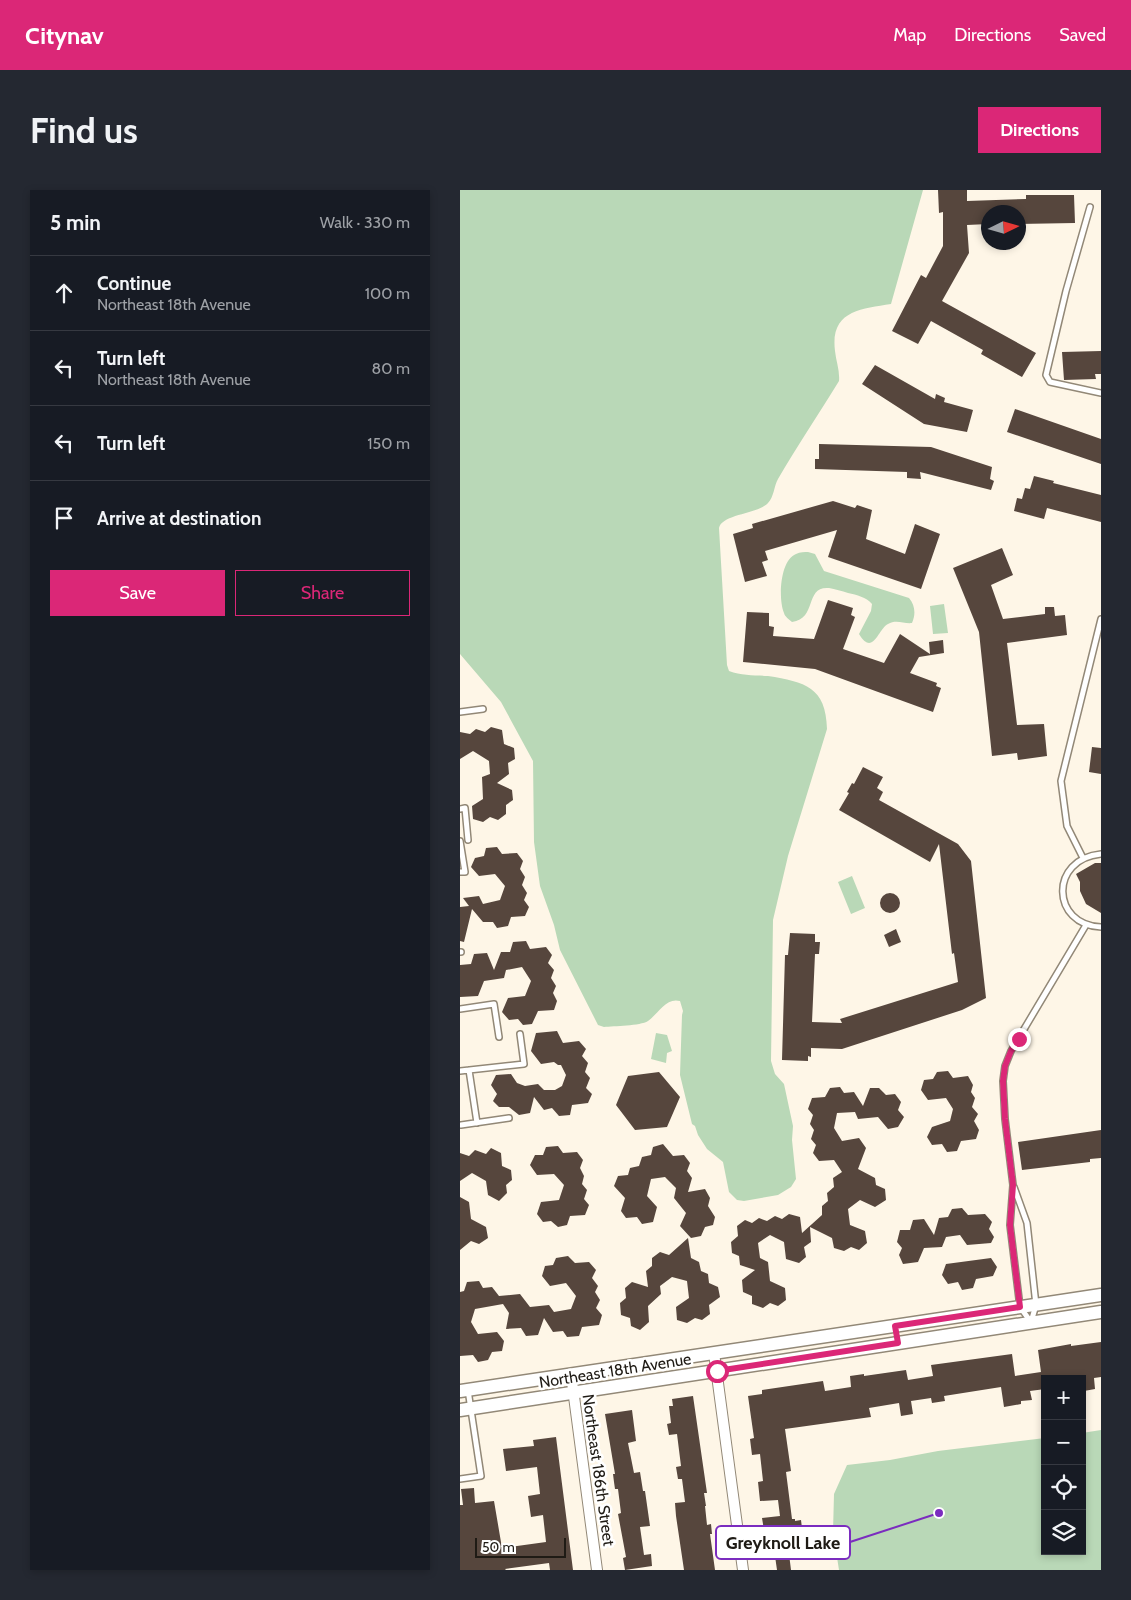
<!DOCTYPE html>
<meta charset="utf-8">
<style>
:root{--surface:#171b24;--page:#242831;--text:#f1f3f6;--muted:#9ea1a6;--line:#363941;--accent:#db2777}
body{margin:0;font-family:Cabin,sans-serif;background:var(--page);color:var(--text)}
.controls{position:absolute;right:15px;bottom:15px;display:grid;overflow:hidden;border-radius:0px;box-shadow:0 2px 8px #0003}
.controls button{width:45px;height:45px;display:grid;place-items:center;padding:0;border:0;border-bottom:1px solid var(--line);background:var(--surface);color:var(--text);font:25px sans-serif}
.compass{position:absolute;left:521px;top:15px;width:45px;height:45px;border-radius:50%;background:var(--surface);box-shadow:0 2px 8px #0003;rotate:85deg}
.scale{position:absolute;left:15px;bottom:12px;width:91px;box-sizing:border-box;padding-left:5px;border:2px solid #1f1b15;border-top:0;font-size:14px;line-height:18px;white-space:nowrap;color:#1f1b15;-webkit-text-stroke:4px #fff;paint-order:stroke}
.stop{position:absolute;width:15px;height:15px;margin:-11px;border:4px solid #db2777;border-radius:50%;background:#fff}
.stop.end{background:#db2777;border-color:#fff;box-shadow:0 1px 5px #0008}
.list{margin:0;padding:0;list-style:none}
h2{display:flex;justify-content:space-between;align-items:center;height:65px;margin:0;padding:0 20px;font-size:21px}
h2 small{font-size:16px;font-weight:400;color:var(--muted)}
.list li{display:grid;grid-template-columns:32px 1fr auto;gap:15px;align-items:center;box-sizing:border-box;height:75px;padding:0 20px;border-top:1px solid var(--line)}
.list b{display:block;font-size:19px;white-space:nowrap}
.list p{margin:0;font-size:16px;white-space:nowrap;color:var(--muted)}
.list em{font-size:16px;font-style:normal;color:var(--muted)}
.actions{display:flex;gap:10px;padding:15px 20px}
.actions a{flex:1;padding:11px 0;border:1px solid var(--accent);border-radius:0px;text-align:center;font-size:18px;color:var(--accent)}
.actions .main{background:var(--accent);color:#fff}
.icon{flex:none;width:28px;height:28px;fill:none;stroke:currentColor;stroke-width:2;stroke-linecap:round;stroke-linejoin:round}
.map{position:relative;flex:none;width:641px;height:1380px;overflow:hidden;border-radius:0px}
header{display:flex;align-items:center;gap:30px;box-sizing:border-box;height:70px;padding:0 25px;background:var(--accent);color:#fff}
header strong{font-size:24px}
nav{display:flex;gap:28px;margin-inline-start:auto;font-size:18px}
.intro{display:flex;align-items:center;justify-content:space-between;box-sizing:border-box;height:120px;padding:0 30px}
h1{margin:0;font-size:35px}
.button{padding:12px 22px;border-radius:0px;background:var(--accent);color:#fff;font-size:18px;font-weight:700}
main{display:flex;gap:30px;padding:0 30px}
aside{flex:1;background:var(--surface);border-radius:0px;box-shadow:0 2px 8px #0003}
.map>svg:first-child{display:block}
</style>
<header>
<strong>Citynav</strong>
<nav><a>Map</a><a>Directions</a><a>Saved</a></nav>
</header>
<div class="intro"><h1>Find us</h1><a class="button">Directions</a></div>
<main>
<aside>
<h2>5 min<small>Walk · 330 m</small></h2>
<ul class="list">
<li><svg class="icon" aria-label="ahead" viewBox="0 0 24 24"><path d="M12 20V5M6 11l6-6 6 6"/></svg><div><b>Continue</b><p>Northeast 18th Avenue</p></div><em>100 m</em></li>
<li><svg class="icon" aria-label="left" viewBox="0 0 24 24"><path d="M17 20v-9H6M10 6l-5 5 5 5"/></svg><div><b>Turn left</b><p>Northeast 18th Avenue</p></div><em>80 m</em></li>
<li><svg class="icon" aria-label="left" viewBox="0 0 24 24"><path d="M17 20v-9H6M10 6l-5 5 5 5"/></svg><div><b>Turn left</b></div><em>150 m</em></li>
<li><svg class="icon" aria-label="arrive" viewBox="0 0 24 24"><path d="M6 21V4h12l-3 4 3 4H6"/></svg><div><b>Arrive at destination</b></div></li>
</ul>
<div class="actions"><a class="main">Save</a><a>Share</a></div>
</aside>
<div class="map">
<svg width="641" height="1380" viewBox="0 0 641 1380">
<rect width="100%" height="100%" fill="#fef6e7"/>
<path fill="#b9d8b7" d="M0 0H463L431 114C400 119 370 121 375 161 376 171 380 181 379 191 359 224 337 256 318 289 314 296 314 307 308 313 298 324 262 324 259 338L267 475 269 481C282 486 295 485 308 486 345 492 366 497 367 539L328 666 313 730 311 871 315 884 324 894 333 936 332 950 336 989 331 997 318 1005 284 1011 277 1010 269 1002 263 972 247 959 238 945 235 936 232 934 220 885 222 825 223 821 220 811C206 807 198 824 188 831 180 836 154 836 144 837L138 835 100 760 94 735 80 696 74 652 73 571 41 512 0 464Z
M348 362 355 364 364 381 449 408C455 415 456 424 452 433 444 434 436 429 428 434 418 439 413 467 399 444L411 421 412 414C406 407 397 405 388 403 382 401 375 399 369 398 344 396 358 428 332 432 329 429 325 427 324 423 318 409 320 370 336 364 340 362 345 362 348 362Z
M484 414 488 443 473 444 470 416Z
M392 686 405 718 391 724 378 692Z
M196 843 207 845 212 861 207 863 206 873 191 869Z
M641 1240V1380H379L373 1342 374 1304 387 1275 430 1270 478 1261 585 1248V1361H622V1243Z"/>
<path fill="#56463d" d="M478 0H507V11L566 9V5H614L615 33 558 34V22H528V34L507 35 509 63 482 111 576 163 562 187 521 164 523 160 471 131 458 154 432 141 461 85 466 88 483 56V22L479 23Z
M641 161V184H635L636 189 604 190 602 162Z
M415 175 475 209 476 204 485 208 484 212 513 220 507 242 464 234 402 194Z
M555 219 641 249V274L547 242Z
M359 254 471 257 532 277 530 289 534 291 531 300 460 282 461 289 447 288V282L355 279V269H359Z
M574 286 594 291 593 293 641 305V332L587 318 584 329 554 321 557 308 562 309 565 298 570 299Z
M373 311 395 318 397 315 412 320 406 349 445 364 455 334 480 344 461 399 368 367 377 340 305 361 308 370 302 372 307 386 285 392 273 344 293 338 292 334Z
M542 358 553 385 531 395 543 429 585 424V417H594L595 426 605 425 607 445 547 453 557 535 584 534 587 566 558 570 557 563 532 566 519 442 493 378Z
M368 410 393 418 391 425 395 427 383 459 424 473 440 444 470 464 469 452 483 450 484 463 459 467 450 483 477 493 476 496 481 498 473 522 355 479 283 472 287 422 309 423V436L314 437 313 446 354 449Z
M31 537 42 540 44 554 54 558 55 569 48 573 49 584 37 593 52 600 53 610 46 615V624L38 630 30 627 23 632 13 629 12 616 23 609 22 587 30 584 29 571 13 561 0 569V542L10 544 16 539 25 542Z
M632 557 641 558V584L629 582Z
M403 577 423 587 417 598 423 602 419 610 498 654 511 671 526 808 502 820 382 859 351 858V867L348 866V871L322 870 325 765H328L330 743 355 744V752H360L359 764H355L352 832 382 833 380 829 498 792 494 763 492 764 479 654 470 672 379 620 389 603 387 602 392 593 394 594Z
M37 657 42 664 57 663 63 671 60 679 65 687 62 695 67 703 64 710 69 717 65 726 51 727 48 736 37 738 33 732H23L12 719 4 752 0 751V717L9 716 3 708 19 706 23 714 40 710 45 696 35 684 19 686 11 677 15 668 24 666 26 658Z
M635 673H641V723L626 714 620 701V692L616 684Z
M420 713a10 10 0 1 1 20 0a10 10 0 1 1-20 0Z
M436 739 441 752 429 757 424 745Z
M66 751 70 759 86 757 92 765 88 773 94 780 91 788 96 796 93 803 97 811 94 820 78 821 72 834 63 835 58 829 49 830 42 822 48 808 65 806 71 791 62 777 46 780 44 788 24 791 18 806 0 807V775L11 774 14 764 27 763 34 780 41 762H50L53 752Z
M97 841 103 853 119 851 126 859 122 866 128 873 125 882 130 888 126 898 132 904 128 913 112 915 110 925 99 926 92 918 84 920 74 907 70 923 59 925 49 917H39L33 911 37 904 31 895 36 885 51 884 57 893 65 896 78 894 84 900H95L102 896 106 885 101 875H98L94 872 81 874 71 861 76 843Z
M488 881 493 888 508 886 513 895 511 902 515 908 512 917 518 924 514 931 519 940 516 949 501 951 497 961 487 962 482 954 472 955 467 947 472 937 490 931 493 919 486 908 468 910 461 900 464 890 473 889 477 882Z
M199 882 220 907 207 937 175 940 156 915 168 886Z
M380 897 384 903 394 902 403 916 410 898H419L426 905 435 904 441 912 438 920 444 927 438 937 428 939 418 927 398 929 395 922 377 923 374 938 382 951 399 948 406 958 398 979 415 988 416 995 425 999 426 1010 415 1017 400 1010 388 1019 390 1035 405 1041 407 1053 399 1060 391 1057 384 1061 374 1058 372 1048 350 1037 351 1052 344 1057 346 1067 339 1073 326 1069 324 1052 310 1045 298 1053 300 1068 308 1072 310 1091 325 1098 326 1110 318 1116 310 1113 303 1118 292 1114V1106L283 1102 282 1090 295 1080 280 1075 279 1066 272 1063 271 1052 278 1046 277 1036 285 1030 292 1033 299 1028 307 1031 315 1026 322 1029 329 1024 340 1027 342 1043 362 1025V1016L368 1011 367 1003 374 997 373 988 382 982 374 970 359 971 353 963 356 955 351 949 354 940 350 934 353 925 348 919 352 908 365 907 370 898Z
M641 940V968L630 969V972L562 980 558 952Z
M203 954 213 966 224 965 230 973 227 981 232 988 228 1002 245 999 250 1008 248 1016 255 1027 253 1035 245 1037 241 1046 231 1048 220 1036 226 1023 214 1008 216 998 205 987 191 989 187 1006 197 1017 193 1032 182 1034 177 1027 166 1028 161 1021 165 1008 154 996 158 986 168 985 170 978 179 976 182 967 191 965 193 957Z
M98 956 103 963 117 962 123 970 120 978 124 986 122 994 127 1000 124 1009 129 1015 125 1025 110 1026 107 1035 98 1037 91 1031 83 1032 77 1024 81 1012 99 1010 104 995 94 984 77 985 70 975 75 965H83L86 957Z
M31 958 41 963 42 976 51 980 52 990 46 995 47 1003 39 1011 28 1005 26 991 12 983 0 991V963L9 966 15 960 26 964Z
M0 1007 9 1012 11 1029 26 1037 28 1048 19 1054 11 1051 0 1060Z
M502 1018 508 1025 525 1024 532 1032 529 1039 534 1047 531 1053 507 1055 500 1045 486 1047 482 1057 464 1058 458 1072 443 1074 439 1065 442 1058 437 1052 440 1040H450L453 1030 464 1029 474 1045 479 1028 488 1027 492 1019Z
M228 1048 231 1068 239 1072 241 1081 248 1084 249 1093 258 1097 260 1107 249 1115 250 1124 242 1130 235 1128 227 1133 217 1130 216 1117 229 1108 227 1091 212 1087 200 1096 201 1104 188 1116 189 1132 180 1140 171 1136 170 1128 161 1125 160 1113 166 1108 165 1098 172 1092 188 1097 186 1081 192 1076V1068L200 1062 209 1065Z
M108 1066 115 1073 129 1072 136 1080 132 1088 138 1096 135 1102 140 1110 136 1118 142 1125 139 1135 122 1137 119 1146 107 1147 103 1141 93 1142 84 1128 78 1145 66 1146 61 1138 46 1139 49 1123 43 1114 15 1119 11 1132 18 1144 37 1142 44 1151 42 1161 32 1162 28 1170 18 1172 13 1165 0 1166V1102L4 1101 7 1092 19 1091 23 1098 32 1097 39 1106 60 1104 70 1117 89 1115 94 1122 111 1119 116 1106 106 1093 90 1096 82 1086 85 1076 93 1075 96 1068Z
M531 1068 537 1077 533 1086 516 1089 513 1098 502 1100 498 1092 488 1094 482 1085 486 1074Z
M641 1152V1187L634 1188 635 1199 624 1201 622 1189H585V1199L570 1201 572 1210 561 1211V1214L544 1217 541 1197 484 1206 485 1211 472 1213 471 1208 451 1211 453 1224 441 1226 439 1213 409 1218 411 1227 325 1239 331 1281 326 1282 332 1329H335V1331L341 1330 345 1362 329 1364 331 1380H317L312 1345 305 1346 302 1328 320 1326 318 1310 300 1311 298 1292 303 1291 300 1264 292 1265 290 1249 294 1248 288 1206 302 1204V1200L363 1191 365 1201 391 1197 390 1186 404 1184V1186L446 1180 448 1190 473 1186 471 1175 552 1164 555 1186 581 1182 578 1160 611 1154V1156Z
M233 1206 247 1303H244L246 1316H245L247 1335 251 1334 252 1344H250L255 1380H224L216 1326 215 1313 225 1312 222 1289H218L216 1277 221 1276 217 1244 209 1245 207 1234 211 1233 209 1216H213L212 1209Z
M172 1220 176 1251 168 1253 174 1283 180 1282 183 1301H185L190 1336 180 1337 184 1365 191 1364 192 1376 165 1380 163 1368 166 1367 158 1324 161 1323 158 1299H155L154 1292 153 1284H155L145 1224Z
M96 1247 113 1380H90L89 1373 45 1379 46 1380H0V1315H3L1 1299 14 1298 15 1313 34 1311 42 1358 86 1352 83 1325 71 1327 68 1306 80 1304 77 1277 46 1281 43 1259 74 1256 73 1250Z"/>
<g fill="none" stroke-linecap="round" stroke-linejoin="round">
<g stroke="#928877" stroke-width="8">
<path id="service" d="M630 17 606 101 586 185 590 192 641 203
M0 522 23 519
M0 619 5 618 8 650
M641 664C589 669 591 735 641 737
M623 668 607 636 601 591 641 429
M0 682H5L0 651
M0 762H1
M0 819 34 814 39 847
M9 880 17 933
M0 881 64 874 60 844
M1 935 49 928
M554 997 567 1033 576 1115 571 1132
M571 1132 560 1117 550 1035 553 995 545 929 543 891 545 876 551 861 626 735
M0 1289 21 1286 8 1200"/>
</g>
<g stroke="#928877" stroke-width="12">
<path id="minor" d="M254 1163 283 1380
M111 1184 137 1380"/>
</g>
<g stroke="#928877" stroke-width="15">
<path id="tertiary" d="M0 1201 641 1105
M0 1220 641 1122"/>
</g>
<use href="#service" stroke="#fff" stroke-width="5"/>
<use href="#minor" stroke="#fff" stroke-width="10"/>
<use href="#tertiary" stroke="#fff" stroke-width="12"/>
</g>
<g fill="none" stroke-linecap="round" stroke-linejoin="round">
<path stroke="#db2777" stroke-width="6" d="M257 1181 438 1153 435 1136 560 1117 550 1035 553 995 545 929 543 891 545 876 551 861 559 849"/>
</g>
<g text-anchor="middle" stroke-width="5" stroke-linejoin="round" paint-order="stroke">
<g font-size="16" fill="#1f1b15" stroke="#fff">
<text transform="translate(155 1180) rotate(-9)" y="6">Northeast 18th Avenue</text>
<text transform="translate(139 1280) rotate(82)" y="6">Northeast 186th Street</text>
</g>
</g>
<path fill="none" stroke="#7b2cbf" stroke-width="2" d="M479 1323L390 1352"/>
<circle fill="#7b2cbf" stroke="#fff" stroke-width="2" cx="479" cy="1323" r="5"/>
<rect fill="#fff" stroke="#7b2cbf" stroke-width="2" x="256" y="1336" width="134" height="33" rx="5"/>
<g font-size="18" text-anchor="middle" font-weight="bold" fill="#1f1b15">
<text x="323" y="1359">Greyknoll Lake</text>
</g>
</svg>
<div class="controls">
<button>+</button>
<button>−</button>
<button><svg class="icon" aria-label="locate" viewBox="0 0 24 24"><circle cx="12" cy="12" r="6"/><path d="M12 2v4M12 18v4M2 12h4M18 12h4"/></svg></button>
<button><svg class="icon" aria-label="layers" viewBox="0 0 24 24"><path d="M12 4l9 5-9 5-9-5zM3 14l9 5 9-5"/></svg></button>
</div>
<svg class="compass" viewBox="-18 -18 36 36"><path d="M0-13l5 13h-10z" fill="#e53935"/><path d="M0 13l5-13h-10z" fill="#9ea1a6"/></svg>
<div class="scale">50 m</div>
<div class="stop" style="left:257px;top:1181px"></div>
<div class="stop end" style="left:559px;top:849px"></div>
</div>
</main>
